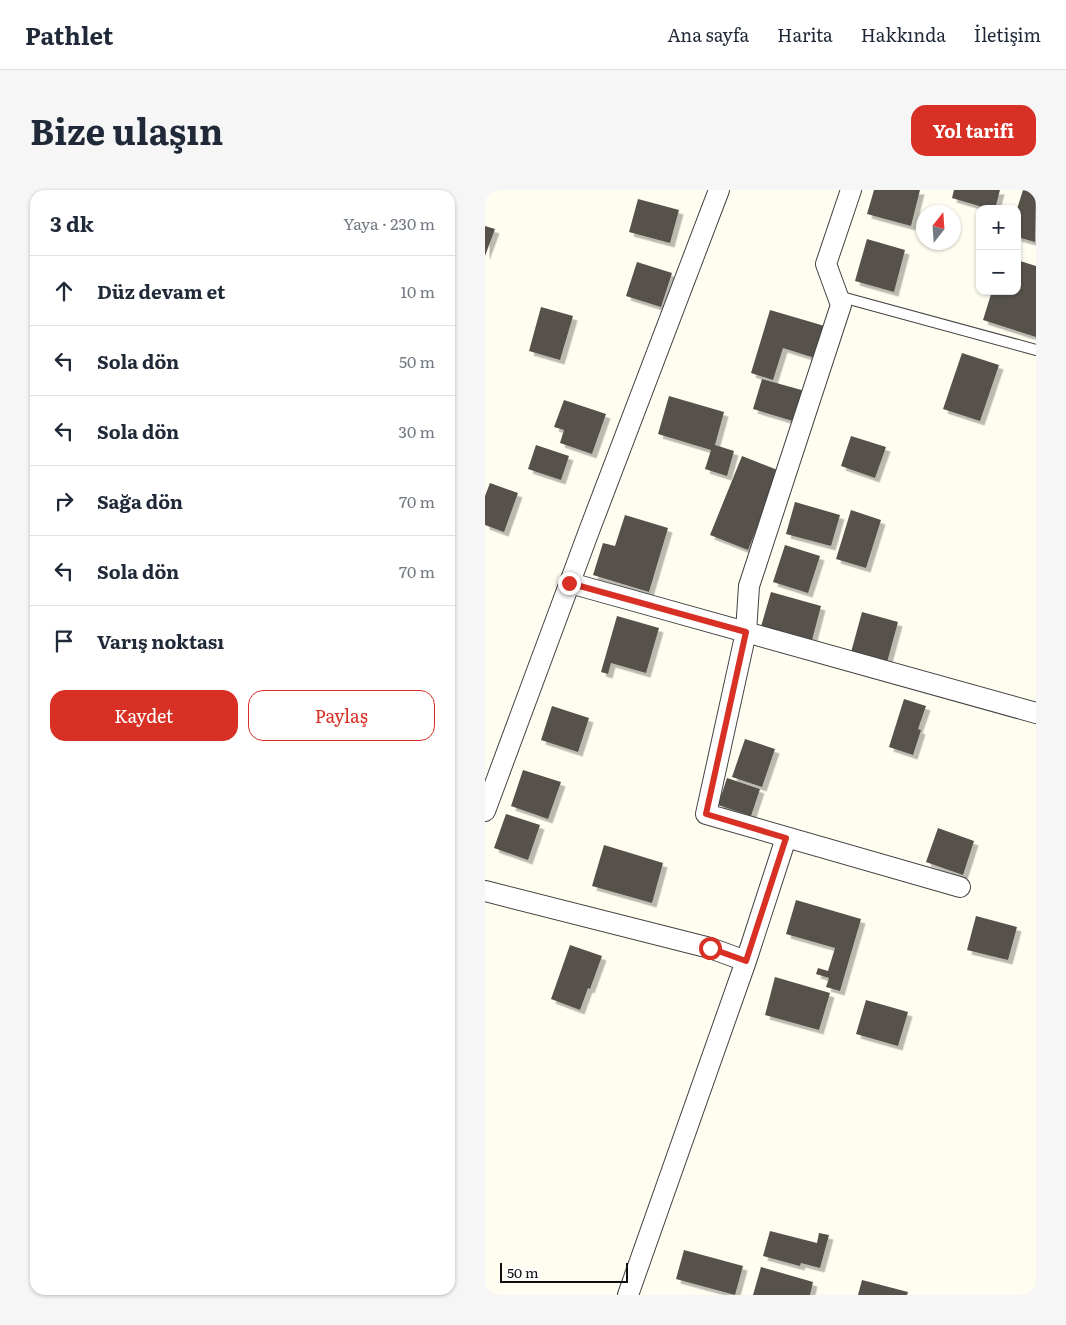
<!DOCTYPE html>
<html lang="tr">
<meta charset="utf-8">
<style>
:root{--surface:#fff;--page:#f6f6f7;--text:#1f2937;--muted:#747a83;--line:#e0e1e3;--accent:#d93025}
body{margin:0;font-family:Literata,serif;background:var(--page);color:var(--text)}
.controls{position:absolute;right:15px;top:15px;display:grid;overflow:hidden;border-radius:10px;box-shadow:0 1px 4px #0004}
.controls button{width:45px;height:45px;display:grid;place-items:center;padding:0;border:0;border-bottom:1px solid var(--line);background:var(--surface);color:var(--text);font:25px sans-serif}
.compass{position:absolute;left:431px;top:15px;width:45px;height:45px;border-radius:50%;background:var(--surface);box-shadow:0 1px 4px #0004;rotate:17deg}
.scale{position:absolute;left:15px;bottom:12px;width:128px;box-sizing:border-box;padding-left:5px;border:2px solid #0f0f0f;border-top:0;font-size:14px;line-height:18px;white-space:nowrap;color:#0f0f0f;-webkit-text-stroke:4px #fff;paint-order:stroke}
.stop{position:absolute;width:15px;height:15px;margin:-11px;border:4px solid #d93025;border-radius:50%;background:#fff}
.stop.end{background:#d93025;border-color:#fff;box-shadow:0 1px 5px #0008}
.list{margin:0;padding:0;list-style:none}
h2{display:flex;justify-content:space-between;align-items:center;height:65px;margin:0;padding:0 20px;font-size:21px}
h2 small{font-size:16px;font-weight:400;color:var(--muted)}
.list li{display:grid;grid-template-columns:32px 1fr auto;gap:15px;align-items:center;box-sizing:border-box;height:70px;padding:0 20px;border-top:1px solid var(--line)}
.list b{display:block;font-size:19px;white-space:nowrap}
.list em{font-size:16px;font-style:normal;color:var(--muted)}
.actions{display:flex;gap:10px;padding:15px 20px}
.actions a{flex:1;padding:11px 0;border:1px solid var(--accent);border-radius:15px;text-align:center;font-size:18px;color:var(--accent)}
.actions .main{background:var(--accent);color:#fff}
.icon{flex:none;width:28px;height:28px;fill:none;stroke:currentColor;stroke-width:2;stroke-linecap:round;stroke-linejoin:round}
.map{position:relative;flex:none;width:551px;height:1105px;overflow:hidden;border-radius:15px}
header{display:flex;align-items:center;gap:30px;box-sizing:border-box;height:70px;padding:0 25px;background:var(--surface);border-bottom:1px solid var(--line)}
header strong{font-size:24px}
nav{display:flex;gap:28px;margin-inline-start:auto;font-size:18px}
.intro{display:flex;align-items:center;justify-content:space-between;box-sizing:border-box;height:120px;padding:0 30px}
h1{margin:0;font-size:35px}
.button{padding:12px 22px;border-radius:15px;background:var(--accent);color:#fff;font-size:18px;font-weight:700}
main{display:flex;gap:30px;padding:0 30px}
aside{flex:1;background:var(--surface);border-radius:15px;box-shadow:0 1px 4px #0004}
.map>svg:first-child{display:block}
</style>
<header>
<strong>Pathlet</strong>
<nav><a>Ana sayfa</a><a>Harita</a><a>Hakkında</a><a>İletişim</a></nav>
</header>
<div class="intro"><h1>Bize ulaşın</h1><a class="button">Yol tarifi</a></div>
<main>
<aside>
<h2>3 dk<small>Yaya · 230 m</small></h2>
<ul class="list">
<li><svg class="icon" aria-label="ahead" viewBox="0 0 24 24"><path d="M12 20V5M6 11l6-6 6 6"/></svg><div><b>Düz devam et</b></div><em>10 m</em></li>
<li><svg class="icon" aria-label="left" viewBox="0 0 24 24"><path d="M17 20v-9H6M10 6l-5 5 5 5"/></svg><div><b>Sola dön</b></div><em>50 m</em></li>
<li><svg class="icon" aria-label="left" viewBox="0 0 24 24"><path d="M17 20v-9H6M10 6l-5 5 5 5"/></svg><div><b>Sola dön</b></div><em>30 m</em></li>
<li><svg class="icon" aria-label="right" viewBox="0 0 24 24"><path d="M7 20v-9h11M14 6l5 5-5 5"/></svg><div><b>Sağa dön</b></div><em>70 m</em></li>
<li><svg class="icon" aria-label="left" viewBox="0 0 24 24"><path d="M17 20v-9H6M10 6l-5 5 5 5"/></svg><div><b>Sola dön</b></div><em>70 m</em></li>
<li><svg class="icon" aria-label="arrive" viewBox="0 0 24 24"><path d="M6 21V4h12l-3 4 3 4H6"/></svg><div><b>Varış noktası</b></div></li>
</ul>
<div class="actions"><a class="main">Kaydet</a><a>Paylaş</a></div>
</aside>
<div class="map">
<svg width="551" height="1105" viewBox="0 0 551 1105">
<defs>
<filter id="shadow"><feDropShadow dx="4.5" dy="4.5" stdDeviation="0" flood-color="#0004"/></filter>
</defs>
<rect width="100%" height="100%" fill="#fffdf0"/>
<path fill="#57514b" filter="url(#shadow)" d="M389 0H435L426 36 382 24Z
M469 0H515L510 19H504L467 8Z
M538 0H551L550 52 532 47V19Z
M153 9 194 20 185 53 144 42Z
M0 36 10 39 0 66Z
M382 49 420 60 409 102 370 91Z
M532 70 551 76V147L498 130 507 101H532Z
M152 72 187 83 176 117 141 106Z
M56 117 88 126 75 170 44 161Z
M285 120 343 137 333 169 298 158 288 190 266 183Z
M477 163 514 175 495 231 458 219Z
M277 189 320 201 311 232 268 219Z
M184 206 239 222 230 255 249 261 242 286 220 279 226 260 173 244Z
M79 210 121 224 107 264 75 253 79 240 69 237Z
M366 246 401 257 390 288 356 276Z
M51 255 84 266 76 290 43 279Z
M257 266 295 281 263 360 225 345Z
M5 293 33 303 19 342 0 335V306Z
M310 312 355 325 346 356 301 344Z
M366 320 396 330 381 378 351 369Z
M140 325 183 338 164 402 108 385 118 353 130 356Z
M300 355 335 366 323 403 288 392Z
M286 402 336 416 326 454 275 440Z
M377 422 413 432 401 476 365 466Z
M132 426 174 438 161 483 126 473 123 484 116 482Z
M419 509 441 516 433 539 436 540 428 565 404 557Z
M67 516 104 528 93 562 56 550Z
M260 549 290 559 277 597 247 587Z
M38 580 76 592 63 629 26 616Z
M242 588 275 599 266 626 233 615Z
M21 624 55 635 43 670 9 658Z
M453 638 489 651 478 685 441 672Z
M119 655 178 673 167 713 107 696Z
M311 710 376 729 355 801 341 797 344 788 331 784 333 778 343 781 350 758 301 744Z
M491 726 532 737 523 770 482 760Z
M85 755 117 766 105 799 103 798 95 820 66 809Z
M290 787 345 803 334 840 280 825Z
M381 810 423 822 413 856 371 844Z
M285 1041 332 1053 334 1043 344 1045 335 1078 316 1073 315 1076 278 1066Z
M199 1060 258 1076 250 1105 191 1089Z
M276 1077 328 1092 325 1105H268Z
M377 1090 423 1102 422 1105H373Z"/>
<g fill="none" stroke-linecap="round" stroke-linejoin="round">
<g stroke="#424242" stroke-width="12">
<path id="lane" d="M353 106 551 160"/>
</g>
<g stroke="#424242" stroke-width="22">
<path id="street" d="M366 0 341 74 356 115 264 396 261 442 221 624 475 697
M85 393 551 523
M0 621 104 341 234 0
M0 701 225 758 261 771
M143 1105 261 771 301 648"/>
</g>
<use href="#lane" stroke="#fff" stroke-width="10"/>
<use href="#street" stroke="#fff" stroke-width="20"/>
</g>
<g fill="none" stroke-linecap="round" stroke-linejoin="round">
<path stroke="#d93025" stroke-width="6" d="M84 393 261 442 221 624 301 648 261 771 225 758"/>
</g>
</svg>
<div class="controls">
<button>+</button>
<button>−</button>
</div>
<svg class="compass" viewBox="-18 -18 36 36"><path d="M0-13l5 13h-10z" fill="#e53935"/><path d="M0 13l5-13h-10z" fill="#747a83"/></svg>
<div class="scale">50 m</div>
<div class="stop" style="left:225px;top:758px"></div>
<div class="stop end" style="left:84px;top:393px"></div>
</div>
</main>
